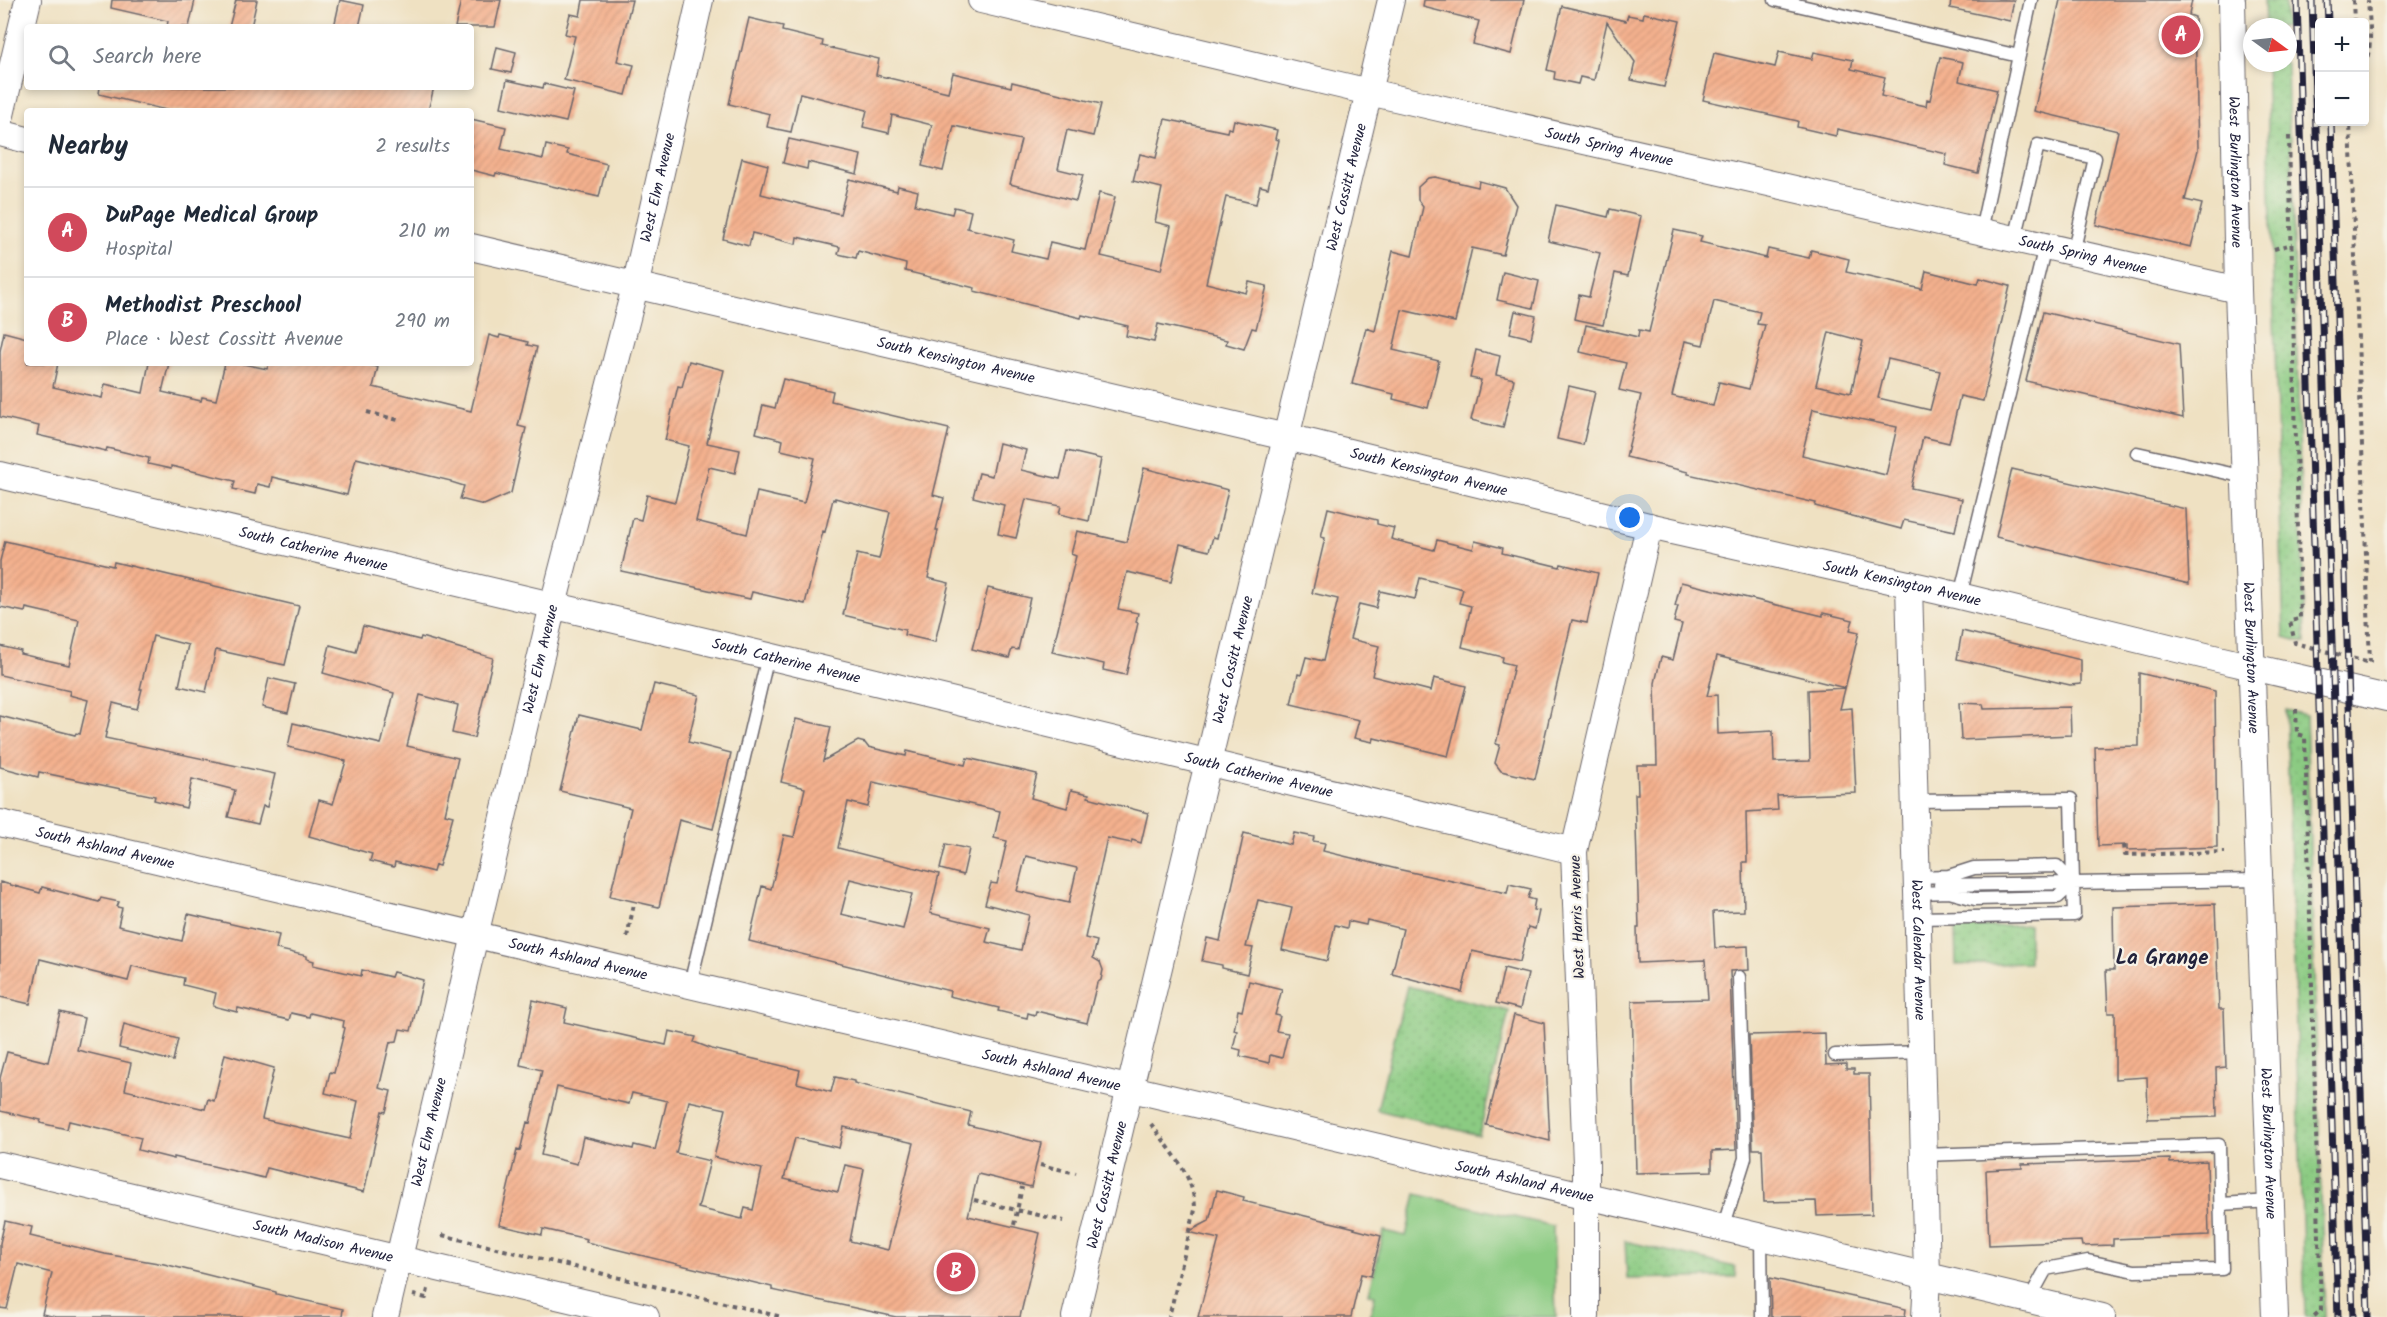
<!DOCTYPE html>
<meta charset="utf-8">
<style>
:root{--surface:#fff;--page:#f2f2f3;--text:#1f2937;--muted:#747a83;--line:#e0e1e3;--accent:#d1495b}
body{margin:0;font-family:Kalam,sans-serif;background:var(--page);color:var(--text)}
.controls{position:absolute;right:18px;top:18px;display:grid;overflow:hidden;border-radius:6px;box-shadow:0 3px 9px #0003}
.controls button{width:54px;height:54px;display:grid;place-items:center;padding:0;border:0;border-bottom:2px solid var(--line);background:var(--surface);color:var(--text);font:30px sans-serif}
.compass{position:absolute;left:2243px;top:18px;width:54px;height:54px;border-radius:50%;background:var(--surface);box-shadow:0 3px 9px #0003;rotate:105deg}
.you{position:absolute;left:1630px;top:518px;width:21px;height:21px;margin:-15px;border:4px solid #fff;border-radius:50%;background:#1a73e8;box-shadow:0 0 0 9px #1a73e833}
.badge{display:grid;place-items:center;width:39px;height:39px;border-radius:50%;background:var(--accent);color:#fff;font-size:20px;font-weight:700}
.pin{position:absolute;translate:-50% -50%;border:3px solid #fff;box-shadow:0 2px 6px #0006}
.list{margin:0;padding:0;list-style:none}
h2{display:flex;justify-content:space-between;align-items:center;height:78px;margin:0;padding:0 24px;font-size:26px}
h2 small{font-size:20px;font-weight:400;color:var(--muted)}
.list li{display:grid;grid-template-columns:39px 1fr auto;gap:18px;align-items:center;box-sizing:border-box;height:90px;padding:0 24px;border-top:2px solid var(--line)}
.list b{display:block;font-size:22px;white-space:nowrap}
.list p{margin:0;font-size:20px;white-space:nowrap;color:var(--muted)}
.list em{font-size:20px;font-style:normal;color:var(--muted)}
.icon{flex:none;width:33px;height:33px;fill:none;stroke:currentColor;stroke-width:2;stroke-linecap:round;stroke-linejoin:round}
.map{position:relative;flex:none;width:2387px;height:1317px;overflow:hidden}
.search{position:absolute;background:var(--surface);box-shadow:0 3px 9px #0003;left:24px;top:24px;width:450px;height:66px;display:flex;align-items:center;gap:15px;box-sizing:border-box;padding:0 21px;border-radius:6px;color:var(--muted);font-size:22px}
.panel{position:absolute;background:var(--surface);box-shadow:0 3px 9px #0003;left:24px;top:108px;width:450px;height:258px;border-radius:6px}
.map>svg:first-child{display:block}
</style>
<div class="map">
<svg width="2387" height="1317" viewBox="0 0 2387 1317">
<defs>
<pattern id="grass-dots" width="8" height="8" patternUnits="userSpaceOnUse" patternTransform="scale(1.5)"><rect width="8" height="8" fill="#8bcb82"/><path d="M2 2h.1M6 6h.1" fill="none" stroke="#78ae71" stroke-width="1.8" stroke-linecap="round"/></pattern>
<pattern id="building-hatch" width="6" height="6" patternUnits="userSpaceOnUse" patternTransform="scale(1.5)"><rect width="6" height="6" fill="#f4b18e"/><path d="M-1 1l2-2M0 6l6-6M5 7l2-2" fill="none" stroke="#d1987b"/></pattern>
</defs>
<rect width="100%" height="100%" fill="#f7f3e8"/>
<filter id="ink" filterUnits="userSpaceOnUse"><feTurbulence type="fractalNoise" baseFrequency=".0167" numOctaves="2"/><feDisplacementMap in="SourceGraphic" scale="12" xChannelSelector="R" yChannelSelector="G"/><feConvolveMatrix kernelMatrix="1 2 1 2 8 2 1 2 1" color-interpolation-filters="sRGB"/></filter>
<filter id="wash" filterUnits="userSpaceOnUse"><feTurbulence type="fractalNoise" baseFrequency=".008" numOctaves="4" result="noise"/><feDisplacementMap in="SourceGraphic" scale="24" xChannelSelector="R" yChannelSelector="G"/><feGaussianBlur stdDeviation="1.35" result="paint"/><feColorMatrix in="noise" values="0 0 0 0 0 0 0 0 0 0 0 0 0 0 0 0 0 1.4 0 .05"/><feComposite in="paint" operator="in"/></filter>
<g filter="url(#wash)">
<rect width="100%" height="100%" fill="#efe1c2"/>
<path fill="url(#grass-dots)" stroke="#56765e" stroke-width="1.5" d="M2264 0H2285L2286 27H2265Z
M2266 63H2287L2289 135 2291 136 2305 643 2284 637Z
M2286 710 2306 715 2325 1317H2305Z
M2029 925V963L1956 965 1955 928Z
M1407 986 1509 1011 1479 1135 1377 1110Z
M1625 1241 1735 1267 1736 1277 1627 1279Z"/>
<path fill="#8bcb82" stroke="#56765e" stroke-width="1.5" d="M1416 1194 1553 1226 1556 1317H1370L1375 1295 1369 1294 1384 1231 1406 1236Z"/>
<g id="blocks">
<path fill="url(#building-hatch)" fill-rule="evenodd" d="M112 0H195L189 27H167L168 21 111 8Z
M236 0H257L251 27H229Z
M340 0 364 5 359 27H334Z
M461 0H501L495 27H455Z
M583 0H632L617 61 634 65 626 95 564 80 575 36 565 34 570 14 580 16Z
M1424 0H1524L1511 54 1473 44 1479 21 1423 7Z
M1951 0H2014L2010 21 1950 8Z
M2060 0H2192L2189 15 2195 17 2198 150 2185 200 2202 204 2191 247 2096 225 2118 131 2034 111Z
M1562 6 1626 21 1628 15 1643 18 1644 13 1680 21 1664 87 1631 80 1635 62 1607 22 1594 80 1580 77 1578 84 1554 79 1555 72 1547 70Z
M749 18 783 26 782 31 823 41 822 46 879 59 876 75 948 92 953 73 1011 87 1012 82 1101 104 1093 136 1067 130 1058 169 1083 175 1076 201 1010 184 1021 140 954 126 943 171 922 166 932 125 892 115 889 133 863 127 867 110 800 93 791 132 767 127 770 114 729 104Z
M497 47 516 52 511 73 492 69Z
M1779 52 1812 59 1814 52 1853 60 1851 69 1885 77 1881 96 1926 106 1927 99 1930 100 1940 57 1963 62 1959 81 1997 90 1978 173 1945 165 1947 154 1837 129 1836 136 1797 127 1798 121 1703 100 1714 53 1775 67Z
M507 80 543 88 544 84 574 91 566 122 501 107Z
M100 87H434L428 111H170L99 94Z
M471 119 506 127 501 149 543 159 546 145 568 150 567 154 607 164 599 197 496 173 495 176 471 170Z
M1165 119 1227 132 1228 128 1232 129 1234 120 1277 130 1275 139 1279 140 1268 188 1260 186 1256 204 1226 197 1206 283 1246 293 1249 282 1267 286 1256 329 1252 328 1244 349 1226 344 1227 340 1158 324 1154 342 1126 336 1128 326 1082 315 1081 318 974 291 975 288 905 271 906 264 858 251 856 258 838 254 840 247 797 237 796 244 752 233 749 246 723 239 742 158 768 165 761 194 840 214 849 179 897 191 898 186 918 191 915 205 952 214 954 207 971 211 967 228 1014 240 1011 251 1046 259 1050 242 1085 250 1099 193 1115 197 1101 256 1161 270 1171 226 1155 222 1162 188 1133 181 1140 154 1156 158Z
M789 139 861 155 857 174 808 162 807 169 783 163Z
M1435 177 1478 187 1479 181 1505 188 1516 205 1503 255 1472 248 1455 322 1402 310 1393 350 1439 361 1428 408 1393 399 1394 394 1352 384 1366 328 1375 331 1393 251 1412 256 1423 207 1418 200V187L1428 178Z
M1556 205 1608 217 1610 209 1641 216 1628 276 1615 273 1603 325 1574 319 1579 295 1589 297 1600 253 1548 241Z
M1674 230 1702 236 1700 242 1766 258 1768 249 1809 258 1811 250 1849 259 1846 272 1922 289 1926 271 1978 284 1980 278 2010 286 1983 401 1960 396 1949 443 1923 437 1911 488 1962 499 1955 531 1904 520 1901 529 1815 506 1816 503 1688 474V472L1626 457 1641 395 1619 390 1626 363 1580 352 1586 325 1638 337 1639 330 1649 332ZM1714 301 1760 312 1757 324 1765 325 1749 389 1719 382 1713 406 1672 396 1685 341 1703 345ZM1829 332 1863 341 1851 393 1816 385ZM1888 359 1940 371 1930 410 1878 398ZM1813 409 1897 427 1886 475 1802 455Z
M1503 272 1539 281 1533 308 1497 300Z
M1515 311 1536 316 1531 338 1510 333Z
M2043 312 2179 344 2183 418 2026 381Z
M4 332 27 338V363H58L53 387 102 398 105 384 143 393 149 363H169L162 392 201 401 202 397 216 400 225 363H239L267 369 269 363H360L378 367 373 387 471 411 489 335 499 338 500 335 528 342 527 345 537 347 518 426 526 428 511 493 484 505 460 499 464 486 451 482V481L356 458 347 495 272 477 270 487 257 484 255 494 233 489 235 481 171 466V469L148 464 149 458 107 448 106 451 37 435 39 426 0 417V351Z
M1476 350 1500 356 1496 375 1514 379 1503 428 1471 420 1481 380 1470 378Z
M689 361 724 370 707 443 740 450 735 473 709 467 696 521 747 534 757 492 804 503 815 458 781 450 783 440 756 433 763 405 775 408 783 379 833 391 831 401 949 429 933 495 944 498 936 530H938L928 578 949 583 935 642 904 635 905 630 843 615 857 554 879 559 890 512 835 498V500L833 499 825 532 823 531 805 604 752 592 750 599 621 571 633 518 641 520 647 495 675 502 689 446 665 440 678 386 682 387Z
M1569 386 1595 392 1583 445 1557 439Z
M999 443 1026 450 1021 470 1060 479 1067 451 1101 459 1089 521 1059 514 1061 506 1026 499 1016 538 998 534 1004 505 973 497 979 473 992 476Z
M1144 468 1228 490 1217 538 1213 537 1209 551 1180 544 1171 582 1127 572 1118 609 1138 613 1136 622 1138 623 1126 675 1103 670 1104 664 1052 652 1076 556 1071 554 1077 531 1127 542Z
M2012 469 2186 509 2189 584 1996 537Z
M1328 508 1377 520V524L1394 528 1391 539 1434 550 1437 540 1473 549 1475 541 1503 548 1502 553 1560 567 1561 564 1598 573 1587 623 1572 620 1535 779 1501 771 1495 763 1500 745 1496 744 1514 665 1502 662 1503 657 1462 647 1471 606 1459 603 1463 589 1420 578 1415 599 1380 591 1376 608 1359 604 1350 639 1379 646 1372 676 1431 691 1434 678 1466 686 1448 756 1374 738 1373 742 1354 738 1359 720 1291 704 1298 674 1301 675 1306 657 1323 661 1338 599 1312 593 1325 538 1321 537Z
M5 541 113 566 114 562 299 606 285 665 216 650 206 692 179 686 188 645 153 636 140 689H142L137 709 113 703 105 738 275 774 267 807 263 806 258 824 228 817 235 790 192 779 186 808 154 800 155 796 39 772 38 777 0 767V716L75 735 76 733 80 734 88 700 69 695 70 691 0 675V646L21 651 20 654 69 665 79 620 26 608 25 612 0 607V561Z
M1681 582 1823 616V613L1853 620 1850 630 1859 632 1840 709 1852 708 1856 793 1777 796 1778 810 1746 812 1747 862H1743L1744 911 1713 912 1715 948 1748 946 1749 970 1730 971 1736 1150 1712 1151V1171L1636 1173 1632 1001 1708 999 1705 960 1638 963 1637 928H1639L1635 794H1638L1637 765H1657L1655 683 1661 657 1673 660 1682 624 1674 622 1678 606H1675ZM1717 656 1845 688 1808 690 1810 761 1774 762 1773 731 1718 734 1717 695 1707 696Z
M988 588 1030 598 1018 650 1012 649 1009 658 972 649Z
M363 626 420 640 421 637 493 658 474 738 452 733 458 705 420 695 407 746 458 758 445 814 453 816 439 866 435 865 433 872 395 862 394 867 370 861 372 854 309 836 319 800 333 804 346 761 288 747 293 723 381 744 382 741 394 693 323 673 330 645 356 652Z
M1962 631 2081 660V684L2070 685 1957 659Z
M2139 673 2215 691 2217 847 2127 850V845L2098 846 2095 747 2139 746Z
M269 678 295 684 288 713 262 707Z
M654 684 699 695 688 742 731 753 713 829 679 820 659 907 610 896 631 808 560 791 579 715 642 730Z
M1959 703 1983 704 1984 709 2070 707 2071 735 1961 740Z
M796 719 831 727 823 761 858 741 865 743 868 747 906 756 907 751 965 765 967 758 1037 774 1031 798 1067 808 1071 790 1089 794 1088 797 1148 813 1141 843 1132 840 1131 843 1107 838 1085 938 1097 941 1093 958 1100 962 1103 970 1101 980 1097 983 1087 1023 1036 1011 1035 1015 1028 1013 1027 1018 998 1011 999 1008 949 996 950 991 749 941 762 886 771 889 784 835 794 837 805 788 781 782ZM873 782 1000 811 994 838 1007 841 997 884 991 883 985 904 1029 915 1021 950 986 942 990 928 930 913 939 874 838 848 848 802 868 807ZM1026 856 1077 868 1069 903 1017 891ZM850 879 912 894 903 929 841 914Z
M1244 833 1291 845 1294 833 1314 837 1313 841 1325 843 1323 851 1397 869 1507 893 1509 884 1531 889 1528 898 1535 900 1533 910 1539 911 1535 929 1528 927 1520 962 1472 951 1462 992 1392 974 1403 929 1367 920 1366 925 1348 921 1347 928 1335 925 1327 961 1282 950 1292 908 1258 900 1246 947 1253 948 1247 974 1222 968V965L1202 961 1207 938 1220 941Z
M946 844 969 849 963 875 940 869Z
M0 882 40 893 42 887 99 902 101 898 119 902 117 907 122 908 118 926 182 941 188 914 279 935 276 949 307 956V959L314 961 313 965 361 976 362 970 391 977 393 972 423 980 411 1031 400 1029 397 1041 390 1042 379 1088 391 1091 386 1112 382 1111 364 1192 267 1168 264 1178 174 1157V1159L138 1150 141 1138 69 1121 67 1129 40 1123 41 1120 0 1111V1078L7 1052 48 1062 60 1012 84 1018 77 1050 131 1063 125 1090 205 1109 208 1099 214 1101 225 1054 274 1068 262 1119 350 1139 358 1101 325 1093 330 1072 334 1073 345 1028 343 1027 344 1021 310 1013 309 1017 291 1013 289 1020 238 1008 237 1012 213 1006 216 993 183 985 184 978 132 966 128 981 40 959 30 1004 0 997Z
M2215 904 2219 1009H2224L2226 1067 2216 1068 2217 1117 2148 1119 2147 1077 2115 1079V1013H2108L2106 970H2114L2113 907Z
M1504 968 1528 974 1520 1009 1496 1003Z
M1249 981 1282 989 1275 1015 1280 1016 1276 1031 1288 1033 1282 1058 1270 1055 1269 1063 1240 1056 1241 1050 1233 1048 1237 1031 1234 1030 1238 1010 1242 1011Z
M533 1000 567 1008 564 1022 666 1045 669 1031 696 1037 694 1042 712 1049 800 1070 797 1083 831 1092 835 1077 854 1081V1083L971 1112 968 1125 1041 1143 1031 1187 978 1174 968 1216 1040 1233 1020 1317H896L772 1290V1287L586 1242 587 1239 543 1229 542 1235 499 1225 517 1150 520 1151 527 1122 530 1123 542 1070 520 1065ZM557 1087 629 1104 632 1093 667 1101 655 1150 634 1145 633 1149 583 1137 577 1164 541 1155ZM689 1101 726 1109 714 1157 762 1169 753 1210 745 1208 742 1219 698 1208 710 1161 676 1153ZM844 1127 914 1143 888 1250 850 1241 864 1169 845 1165 838 1192 784 1179 795 1138 839 1148Z
M1514 1015 1544 1023 1550 1141 1486 1125Z
M124 1024 178 1039 173 1061 119 1048Z
M1825 1033 1826 1065 1846 1064V1069H1854V1074H1869L1872 1214 1817 1216 1816 1201 1764 1202 1762 1149H1753L1749 1035Z
M2170 1159V1163L2207 1161 2209 1235 2113 1239V1245L2082 1246 2081 1241 1989 1245 1986 1170 2022 1168V1164Z
M1217 1190 1244 1197 1243 1201 1355 1228 1354 1229 1381 1236 1371 1276 1361 1274 1351 1317H1198L1219 1239 1188 1232 1209 1221Z
M5 1221 32 1227 30 1236 105 1254 164 1264 276 1292V1294L343 1309 342 1317H56L42 1314 52 1273 18 1264 7 1309 0 1308V1243Z
M1770 1278 1906 1309 1905 1317H1771Z"/>
</g>
</g>
<g filter="url(#ink)">
<use href="#blocks" fill-opacity="0" stroke="#6a656a" stroke-width="1.5"/>
<g fill="none" stroke-linecap="round" stroke-linejoin="round">
<g stroke="#6a656a" stroke-width="15">
<path id="service" d="M1775 0 2019 56
M1981 231 2031 0
M2015 239 2038 145 2095 158 2073 253
M2137 453 2245 477
M1960 596 2045 246
M1914 801 2071 799 2073 883 2260 880
M1916 877 1949 876 1974 868 2057 866 2073 883 2074 915 1917 918
M1940 885 2073 883
M1917 893 1949 892 1975 899 2058 897 2073 883
M690 985 768 656
M1835 1055 1921 1052
M1923 1155 2219 1145 2222 1269 2135 1271 2088 1261 2046 1269 2029 1300
M2221 1204 2272 1201
M1723 1228 1745 1158 1739 977
M1761 1237 1762 1317"/>
</g>
<g stroke="#6a656a" stroke-width="28">
<g id="minor">
<path id="s1" d="M981 0 1369 92 2238 290"/>
<path id="s2" d="M2232 0 2238 290 2275 1317"/>
<path d="M0 119 28 0"/>
<path d="M0 133 27 140"/>
<path id="s3" d="M471 247 1316 444 1649 526 1939 591 2218 659 2387 698"/>
<path id="s4" d="M0 475 768 656 1574 851"/>
<path id="s5" d="M1909 584 1927 1276 1925 1317"/>
<path id="s6" d="M0 823 2102 1317"/>
<path id="s7" d="M0 1165 646 1317"/>
<path id="s8" d="M385 1317 553 605 635 287 700 0"/>
<path id="s9" d="M1075 1317 1391 0"/>
<path d="M1586 1317V1164L1574 851 1649 526"/>
</g>
</g>
<path stroke="#6a656a" stroke-width="4" stroke-dasharray="4.5 4.5" stroke-linecap="butt" d="M2353 0 2354 22
M2364 65C2374 47 2369 20 2368 0
M2289 136 2300 619 2290 621 2295 643 2370 663 2350 122
M2274 249 2292 244
M367 412 398 420
M2296 709 2297 734 2305 736 2321 1310 2313 1317
M2124 845 2125 855 2225 852
M627 937 634 904
M1151 1124C1170 1150 1195 1176 1195 1210L1169 1317
M1040 1165 1076 1173
M974 1200 1064 1221
M1014 1225 1022 1187
M442 1235 782 1317
M413 1295 426 1298 428 1289"/>
<use href="#service" stroke="#fff" stroke-width="12"/>
<use href="#minor" stroke="#fff" stroke-width="26"/>
<g stroke="#22223b" stroke-width="7">
<path id="rail" d="M2297 0 2338 1317
M2312 0 2353 1317
M2327 0 2328 22
M2331 122 2368 1317"/>
</g>
<use href="#rail" stroke="#f7f3e8" stroke-width="4.5" stroke-dasharray="14" stroke-linecap="butt"/>
</g>
</g>
<g text-anchor="middle" stroke-width="4.5" stroke-linejoin="round" paint-order="stroke">
<g font-size="15" fill="#22223b" stroke="#f7f3e8">
<text dy="5" stroke="none"><textPath href="#s1" startOffset="645">South Spring Avenue</textPath></text>
<text dy="5" stroke="none"><textPath href="#s2" startOffset="172">West Burlington Avenue</textPath></text>
<text dy="5" stroke="none"><textPath href="#s8" startOffset="1162">West Elm Avenue</textPath></text>
<text dy="5" stroke="none"><textPath href="#s9" startOffset="1162">West Cossitt Avenue</textPath></text>
<text dy="5" stroke="none"><textPath href="#s1" startOffset="1131">South Spring Avenue</textPath></text>
<text dy="5" stroke="none"><textPath href="#s3" startOffset="498">South Kensington Avenue</textPath></text>
<text dy="5" stroke="none"><textPath href="#s3" startOffset="984">South Kensington Avenue</textPath></text>
<text dy="5" stroke="none"><textPath href="#s4" startOffset="322">South Catherine Avenue</textPath></text>
<text dy="5" stroke="none"><textPath href="#s3" startOffset="1470">South Kensington Avenue</textPath></text>
<text dy="5" stroke="none"><textPath href="#s8" startOffset="676">West Elm Avenue</textPath></text>
<text dy="5" stroke="none"><textPath href="#s9" startOffset="676">West Cossitt Avenue</textPath></text>
<text dy="5" stroke="none"><textPath href="#s2" startOffset="658">West Burlington Avenue</textPath></text>
<text dy="5" stroke="none"><textPath href="#s4" startOffset="808">South Catherine Avenue</textPath></text>
<text dy="5" stroke="none"><textPath href="#s4" startOffset="1294">South Catherine Avenue</textPath></text>
<text dy="5" stroke="none"><textPath href="#s6" startOffset="108">South Ashland Avenue</textPath></text>
<text transform="translate(1577 917) rotate(-92)" y="5">West Harris Avenue</text>
<text dy="5" stroke="none"><textPath href="#s5" startOffset="366">West Calendar Avenue</textPath></text>
<text dy="5" stroke="none"><textPath href="#s6" startOffset="594">South Ashland Avenue</textPath></text>
<text dy="5" stroke="none"><textPath href="#s6" startOffset="1080">South Ashland Avenue</textPath></text>
<text dy="5" stroke="none"><textPath href="#s8" startOffset="190">West Elm Avenue</textPath></text>
<text dy="5" stroke="none"><textPath href="#s2" startOffset="1144">West Burlington Avenue</textPath></text>
<text dy="5" stroke="none"><textPath href="#s6" startOffset="1566">South Ashland Avenue</textPath></text>
<text dy="5" stroke="none"><textPath href="#s9" startOffset="136">West Cossitt Avenue</textPath></text>
<text dy="5" stroke="none"><textPath href="#s7" startOffset="332">South Madison Avenue</textPath></text>
</g>
<g font-size="21" font-weight="bold" fill="#22223b" stroke="#f7f3e8">
<text x="2162" y="964">La Grange</text>
</g>
</g>
</svg>
<div class="controls">
<button>+</button>
<button>−</button>
</div>
<svg class="compass" viewBox="-18 -18 36 36"><path d="M0-13l5 13h-10z" fill="#e53935"/><path d="M0 13l5-13h-10z" fill="#747a83"/></svg>
<div class="you"></div>
<div class="pin badge" style="left:2181px;top:35px">A</div>
<div class="pin badge" style="left:956px;top:1272px">B</div>
<div class="search"><svg class="icon" aria-label="search" viewBox="0 0 24 24"><circle cx="10" cy="10" r="6"/><path d="M15 15l6 6"/></svg>Search here</div>
<section class="panel">
<h2>Nearby<small>2 results</small></h2>
<ul class="list">
<li><span class="badge">A</span><div><b>DuPage Medical Group</b><p>Hospital</p></div><em>210 m</em></li>
<li><span class="badge">B</span><div><b>Methodist Preschool</b><p>Place · West Cossitt Avenue</p></div><em>290 m</em></li>
</ul>
</section>
</div>
